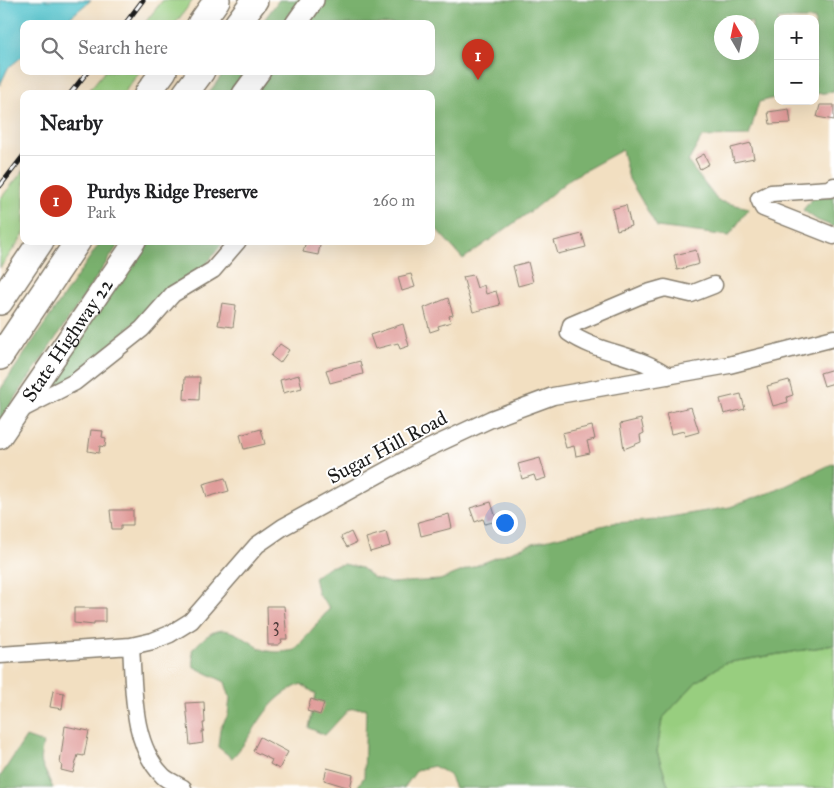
<!DOCTYPE html>
<meta charset="utf-8">
<style>
:root{--surface:#fff;--page:#f6f6f6;--text:#202124;--muted:#757577;--line:#e0e0e0;--accent:#c8321e}
body{margin:0;font-family:"IM FELL Great Primer",serif;background:var(--page);color:var(--text)}
.controls{position:absolute;right:15px;top:15px;display:grid;overflow:hidden;border-radius:10px;box-shadow:0 5px 20px #0002}
.controls button{width:45px;height:45px;display:grid;place-items:center;padding:0;border:0;border-bottom:1px solid var(--line);background:var(--surface);color:var(--text);font:25px sans-serif}
.compass{position:absolute;left:714px;top:15px;width:45px;height:45px;border-radius:50%;background:var(--surface);box-shadow:0 5px 20px #0002;rotate:351deg}
.you{position:absolute;left:504px;top:522px;width:18px;height:18px;margin:-12px;border:4px solid #fff;border-radius:50%;background:#1a73e8;box-shadow:0 0 0 8px #1a73e833}
.badge{display:grid;place-items:center;width:32px;height:32px;border-radius:50%;background:var(--accent);color:#fff;font-size:16px;font-weight:700}
.pin{position:absolute;translate:-50% -41px;filter:drop-shadow(0 1px 2px #0008)}
.pin::after{content:'';position:absolute;top:26px;width:18px;height:15px;background:inherit;clip-path:polygon(0 0,100% 0,50% 100%)}
.list{margin:0;padding:0;list-style:none}
h2{display:flex;justify-content:space-between;align-items:center;height:65px;margin:0;padding:0 20px;font-size:21px}
h2 small{font-size:16px;font-weight:400;color:var(--muted)}
.list li{display:grid;grid-template-columns:32px 1fr auto;gap:15px;align-items:center;box-sizing:border-box;height:90px;padding:0 20px;border-top:1px solid var(--line)}
.list b{display:block;font-size:19px;white-space:nowrap}
.list p{margin:0;font-size:16px;white-space:nowrap;color:var(--muted)}
.list em{font-size:16px;font-style:normal;color:var(--muted)}
.icon{flex:none;width:28px;height:28px;fill:none;stroke:currentColor;stroke-width:2;stroke-linecap:round;stroke-linejoin:round}
.map{position:relative;flex:none;width:834px;height:788px;overflow:hidden}
.search{position:absolute;background:var(--surface);box-shadow:0 5px 20px #0002;left:20px;top:20px;width:415px;height:55px;display:flex;align-items:center;gap:12px;box-sizing:border-box;padding:0 18px;border-radius:10px;color:var(--muted);font-size:19px}
.panel{position:absolute;background:var(--surface);box-shadow:0 5px 20px #0002;left:20px;top:90px;width:415px;height:155px;border-radius:10px}
.map>svg:first-child{display:block}
</style>
<div class="map">
<svg width="834" height="788" viewBox="0 0 834 788">
<rect width="100%" height="100%" fill="#fff"/>
<filter id="ink" filterUnits="userSpaceOnUse"><feTurbulence type="fractalNoise" baseFrequency=".02" numOctaves="2"/><feDisplacementMap in="SourceGraphic" scale="10" xChannelSelector="R" yChannelSelector="G"/><feConvolveMatrix kernelMatrix="1 2 1 2 8 2 1 2 1" color-interpolation-filters="sRGB"/></filter>
<filter id="wash" filterUnits="userSpaceOnUse"><feTurbulence type="fractalNoise" baseFrequency=".0096" numOctaves="4" result="noise"/><feDisplacementMap in="SourceGraphic" scale="20" xChannelSelector="R" yChannelSelector="G"/><feGaussianBlur stdDeviation="1.12" result="paint"/><feColorMatrix in="noise" values="0 0 0 0 0 0 0 0 0 0 0 0 0 0 0 0 0 1.4 0 .05"/><feComposite in="paint" operator="in"/></filter>
<g filter="url(#wash)">
<rect width="100%" height="100%" fill="#f2dfc1"/>
<path fill="#98ce7f" stroke="#5a754e" d="M163 0H193L175 24H144Z
M105 71H140L123 94H86Z
M24 170V234L0 268V199Z
M834 645V788H669L657 752 662 719 696 682 725 663Z"/>
<path fill="#7ab16e" stroke="#4b6645" fill-rule="evenodd" d="M279 0H300L282 24H261Z
M319 0H834V92L815 94V19H778V97L759 102 749 136 702 137 688 162 718 201 749 208 729 236 657 227 629 179 622 150 571 178 531 211 463 259 431 223V94H248L265 71H431V24H302ZM722 22H752V52H722Z
M225 71H245L228 94H208Z
M834 196V227L817 220 803 210 813 198Z
M101 241H121L0 421V390Z
M139 241H224L205 266 151 308 72 378 31 401Z
M834 463V645L725 663 696 682 662 719 657 752 669 788H455L449 775 434 766 417 770 404 788H357L364 777 366 708 349 709 325 735 309 728 316 694 301 684C261 702 260 729 232 758L218 747 220 729 228 715 230 698 225 682 194 667 192 650C212 629 221 623 247 640 253 643 258 648 264 650 274 653 284 652 295 650L330 608 318 594 314 577 328 567 344 564 361 568 374 578 390 583 440 580 533 543 613 523 646 521 730 507 777 490Z
M26 737 43 743 40 760 53 788H0V777Z"/>
<path fill="#59c6cf" stroke="#3a7176" d="M0 0H91L62 24H24V55L8 68 0 85Z"/>
<g id="blocks">
<path fill="#e09b99" d="M820 105H834V120L817 117Z
M789 109 791 123 770 124 768 112Z
M751 143 754 158 734 162 731 148Z
M704 154 709 164 700 169 695 159Z
M626 205 631 226 617 230 612 209Z
M582 234 586 247 558 254 554 241Z
M306 241H321L318 255 303 252Z
M696 250 699 264 677 270 674 255Z
M528 262 533 282 518 286 513 266Z
M411 274 415 287 402 291 398 277Z
M473 275 477 288 484 285 486 294 496 291 500 305 473 312 463 277Z
M448 298 453 315 449 316 451 322 438 326 439 329 430 332 424 308Z
M222 303 236 305 233 327 218 325Z
M403 324 409 346 400 349 398 343 375 349 370 335Z
M280 344 289 350 280 363 271 356Z
M360 361 363 374 330 383 326 370Z
M830 370H834V383L824 386 820 373Z
M299 375 302 388 283 393 280 380Z
M185 377H200L199 400 184 399Z
M789 380 793 395 787 397 788 402 773 406 767 386Z
M741 394 745 409 724 414 720 399Z
M691 407 699 432 685 436 684 431 671 434 666 413Z
M641 419 644 433 640 435 641 442 624 449 620 424Z
M592 426 595 439 587 441 590 453 576 456 574 446 566 448 562 433Z
M261 429 265 444 244 449 240 435Z
M91 430 103 431 102 437 106 438 105 447 100 446 99 453 88 451Z
M540 458 546 478 536 481 534 475 522 479 518 464Z
M225 478 229 491 207 497 203 484Z
M491 502 497 521 485 524 483 519 475 522 470 508Z
M110 510H133V525H121V529H112Z
M449 514 452 528 421 536 418 522Z
M351 532 356 543 347 547 341 537Z
M386 532 390 546 370 552 366 538Z
M267 606H284L287 639H281L282 642 278 645H268Z
M74 608H105V622H94V625L74 623Z
M53 691 64 693 62 709 50 707Z
M311 699 324 703 320 715 307 711Z
M204 702 205 723H203L204 731H202L203 743 190 745 186 703Z
M65 726 89 731 84 756 78 755 73 773 61 770 62 765 60 764Z
M260 737 288 752 279 769 270 764 272 760 253 751Z
M327 768 353 775 350 788 324 780Z"/>
</g>
</g>
<g filter="url(#ink)">
<use href="#blocks" fill-opacity="0" stroke="#877e6e" stroke-width="1"/>
<g fill="none" stroke-linecap="round" stroke-linejoin="round">
<g stroke="#877e6e" stroke-width="19">
<path id="minor" d="M834 186 830 189 771 193 759 199 763 208 834 236
M668 376C639 354 599 354 569 333L571 325 644 294 665 288 691 294 714 285
M20 410 75 382 142 329 173 294 213 270 238 241
M131 646C134 688 131 744 163 776 168 781 177 784 183 788
M0 655 131 646 153 641 170 634 191 621 257 545 283 527 418 453 491 419 553 396 729 365 834 338"/>
</g>
<g stroke="#877e6e" stroke-width="24">
<g id="major">
<path d="M296 24 313 0"/>
<path d="M243 94 260 71"/>
<path id="s1" d="M0 438 135 241"/>
</g>
</g>
<g stroke="#877e6e" stroke-width="28">
<path id="highway" d="M200 24 217 0
M237 24 255 0
M147 94 164 71
M185 94 202 71
M0 302 41 241
M0 357 78 241"/>
</g>
<use href="#minor" stroke="#fff" stroke-width="16"/>
<use href="#major" stroke="#fff" stroke-width="21"/>
<use href="#highway" stroke="#fff" stroke-width="25"/>
<g stroke="#1c1c1c" stroke-width="5">
<path id="rail" d="M125 24 143 0
M70 94 88 71
M0 186 24 155"/>
</g>
<use href="#rail" stroke="#fff" stroke-width="3" stroke-dasharray="9" stroke-linecap="butt"/>
</g>
</g>
<g text-anchor="middle" stroke-width="4" stroke-linejoin="round" paint-order="stroke">
<g font-size="18" fill="#4d3c3b">
<text x="276" y="631">3</text>
</g>
<g font-size="20" fill="#1c1c1c" stroke="#fff">
<text dy="7" stroke="none"><textPath href="#s1" startOffset="119">State Highway 22</textPath></text>
<text transform="translate(387 447) rotate(-28)" y="7">Sugar Hill Road</text>
</g>
</g>
</svg>
<div class="controls">
<button>+</button>
<button>−</button>
</div>
<svg class="compass" viewBox="-18 -18 36 36"><path d="M0-13l5 13h-10z" fill="#e53935"/><path d="M0 13l5-13h-10z" fill="#757577"/></svg>
<div class="you"></div>
<div class="pin badge" style="left:478px;top:80px">1</div>
<div class="search"><svg class="icon" aria-label="search" viewBox="0 0 24 24"><circle cx="10" cy="10" r="6"/><path d="M15 15l6 6"/></svg>Search here</div>
<section class="panel">
<h2>Nearby<small></small></h2>
<ul class="list">
<li><span class="badge">1</span><div><b>Purdys Ridge Preserve</b><p>Park</p></div><em>260 m</em></li>
</ul>
</section>
</div>
